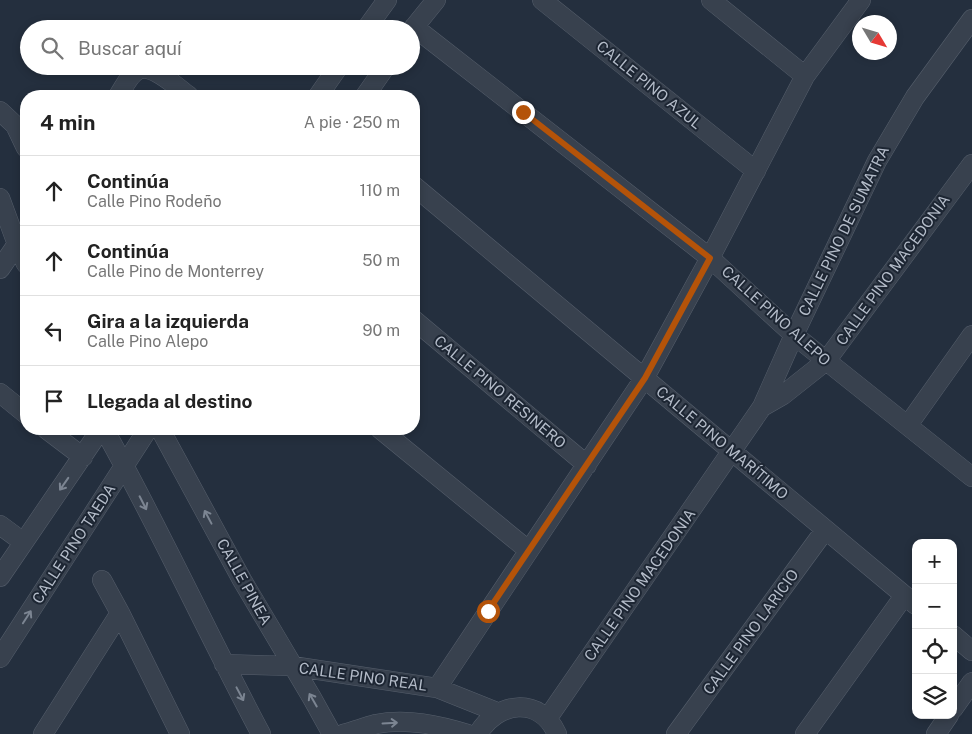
<!DOCTYPE html>
<html lang="es">
<meta charset="utf-8">
<style>
:root{--surface:#fff;--page:#f2f2f2;--text:#222;--muted:#767676;--line:#e0e0e0}
body{margin:0;font-family:"Public Sans",sans-serif;background:var(--page);color:var(--text)}
.controls{position:absolute;right:15px;bottom:15px;display:grid;overflow:hidden;border-radius:10px;box-shadow:0 2px 8px #0003}
.controls button{width:45px;height:45px;display:grid;place-items:center;padding:0;border:0;border-bottom:1px solid var(--line);background:var(--surface);color:var(--text);font:25px sans-serif}
.compass{position:absolute;left:852px;top:15px;width:45px;height:45px;border-radius:50%;background:var(--surface);box-shadow:0 2px 8px #0003;rotate:128deg}
.stop{position:absolute;width:15px;height:15px;margin:-11px;border:4px solid #b45309;border-radius:50%;background:#fff}
.stop.end{background:#b45309;border-color:#fff;box-shadow:0 1px 5px #0008}
.list{margin:0;padding:0;list-style:none}
h2{display:flex;justify-content:space-between;align-items:center;height:65px;margin:0;padding:0 20px;font-size:21px}
h2 small{font-size:16px;font-weight:400;color:var(--muted)}
.list li{display:grid;grid-template-columns:32px 1fr auto;gap:15px;align-items:center;box-sizing:border-box;height:70px;padding:0 20px;border-top:1px solid var(--line)}
.list b{display:block;font-size:19px;white-space:nowrap}
.list p{margin:0;font-size:16px;white-space:nowrap;color:var(--muted)}
.list em{font-size:16px;font-style:normal;color:var(--muted)}
.icon{flex:none;width:28px;height:28px;fill:none;stroke:currentColor;stroke-width:2;stroke-linecap:round;stroke-linejoin:round}
.map{position:relative;flex:none;width:972px;height:734px;overflow:hidden}
.search{position:absolute;background:var(--surface);box-shadow:0 2px 8px #0003;left:20px;top:20px;width:400px;height:55px;display:flex;align-items:center;gap:12px;box-sizing:border-box;padding:0 18px;border-radius:28px;color:var(--muted);font-size:19px}
.panel{position:absolute;background:var(--surface);box-shadow:0 2px 8px #0003;left:20px;top:90px;width:400px;height:345px;border-radius:20px}
.map>svg:first-child{display:block}
</style>
<div class="map">
<svg width="972" height="734" viewBox="0 0 972 734">
<rect width="100%" height="100%" fill="#242f3e"/>
<g fill="none" stroke-linecap="round" stroke-linejoin="round">
<g stroke="#565f6c" stroke-width="20">
<path id="minor" d="M542 0 756 171
M711 0 805 76
M414 27 710 258 794 335 972 477
M366 29 387 0
M411 31 436 0
M118 96C123 89 127 79 134 73 148 58 176 87 189 96
M318 96 339 66
M365 96 386 66
M0 111 15 125 26 148
M414 186 916 605
M0 198 17 244 26 264
M0 269 26 231
M414 320 587 465
M0 393 26 414
M762 407 783 395 826 361 972 164
M908 425 972 335
M46 429 83 457
M104 429C160 529 207 633 261 734
M160 429 242 580 312 698 332 734
M380 429 528 550
M0 525 23 542
M0 577 101 429
M102 580 120 613 180 734
M953 635 972 651
M0 658 148 429
M224 664 292 666 437 688 497 712
M437 688 645 377 710 258 805 76 861 0
M953 709 972 682
M547 719 762 407 794 335 877 161 915 97 972 19
M43 734 120 613
M343 734C354 731 365 727 376 724 407 718 438 725 468 734
M478 734C497 701 540 696 557 734
M676 734 825 530
M805 734 904 596
M936 734 949 715"/>
</g>
<use href="#minor" stroke="#38414e" stroke-width="19"/>
</g>
<defs><path id="oneway-shaft" d="M-6 0H5M1.5-3L5.5 0L1.5 3" fill="none" stroke-width="1.6" stroke-linecap="round" stroke-linejoin="round" transform="scale(1.25)"/></defs>
<g stroke="#7c8592">
<use href="#oneway-shaft" transform="translate(64 484) rotate(125)"/>
<use href="#oneway-shaft" transform="translate(143 503) rotate(63)"/>
<use href="#oneway-shaft" transform="translate(208 517) rotate(-118)"/>
<use href="#oneway-shaft" transform="translate(27 617) rotate(-57)"/>
<use href="#oneway-shaft" transform="translate(240 694) rotate(62)"/>
<use href="#oneway-shaft" transform="translate(313 700) rotate(-120)"/>
<use href="#oneway-shaft" transform="translate(390 723) rotate(-3)"/>
</g>
<g fill="none" stroke-linecap="round" stroke-linejoin="round">
<path stroke="#b45309" stroke-width="6" d="M488 611 645 378 710 258 523 112"/>
</g>
<g text-anchor="middle" stroke-width="4" stroke-linejoin="round" paint-order="stroke">
<g font-size="15" fill="#b4bcc9" stroke="#1d2633">
<text transform="translate(649 85) rotate(39)" y="5">CALLE PINO AZUL</text>
<text transform="translate(844 231) rotate(-64)" y="5">CALLE PINO DE SUMATRA</text>
<text transform="translate(893 270) rotate(-54)" y="5">CALLE PINO MACEDONIA</text>
<text transform="translate(776 316) rotate(42)" y="5">CALLE PINO ALEPO</text>
<text transform="translate(500 392) rotate(40)" y="5">CALLE PINO RESINERO</text>
<text transform="translate(722 443) rotate(40)" y="5">CALLE PINO MARÍTIMO</text>
<text transform="translate(74 544) rotate(-57)" y="5">CALLE PINO TAEDA</text>
<text transform="translate(244 582) rotate(61)" y="5">CALLE PINEA</text>
<text transform="translate(640 585) rotate(-55)" y="5">CALLE PINO MACEDONIA</text>
<text transform="translate(751 632) rotate(-54)" y="5">CALLE PINO LARICIO</text>
<text transform="translate(363 677) rotate(8)" y="5">CALLE PINO REAL</text>
</g>
</g>
</svg>
<div class="controls">
<button>+</button>
<button>−</button>
<button><svg class="icon" aria-label="locate" viewBox="0 0 24 24"><circle cx="12" cy="12" r="6"/><path d="M12 2v4M12 18v4M2 12h4M18 12h4"/></svg></button>
<button><svg class="icon" aria-label="layers" viewBox="0 0 24 24"><path d="M12 4l9 5-9 5-9-5zM3 14l9 5 9-5"/></svg></button>
</div>
<svg class="compass" viewBox="-18 -18 36 36"><path d="M0-13l5 13h-10z" fill="#e53935"/><path d="M0 13l5-13h-10z" fill="#767676"/></svg>
<div class="stop" style="left:488px;top:611px"></div>
<div class="stop end" style="left:523px;top:112px"></div>
<div class="search"><svg class="icon" aria-label="search" viewBox="0 0 24 24"><circle cx="10" cy="10" r="6"/><path d="M15 15l6 6"/></svg>Buscar aquí</div>
<section class="panel">
<h2>4 min<small>A pie · 250 m</small></h2>
<ul class="list">
<li><svg class="icon" aria-label="ahead" viewBox="0 0 24 24"><path d="M12 20V5M6 11l6-6 6 6"/></svg><div><b>Continúa</b><p>Calle Pino Rodeño</p></div><em>110 m</em></li>
<li><svg class="icon" aria-label="ahead" viewBox="0 0 24 24"><path d="M12 20V5M6 11l6-6 6 6"/></svg><div><b>Continúa</b><p>Calle Pino de Monterrey</p></div><em>50 m</em></li>
<li><svg class="icon" aria-label="left" viewBox="0 0 24 24"><path d="M17 20v-9H6M10 6l-5 5 5 5"/></svg><div><b>Gira a la izquierda</b><p>Calle Pino Alepo</p></div><em>90 m</em></li>
<li><svg class="icon" aria-label="arrive" viewBox="0 0 24 24"><path d="M6 21V4h12l-3 4 3 4H6"/></svg><div><b>Llegada al destino</b></div></li>
</ul>
</section>
</div>
